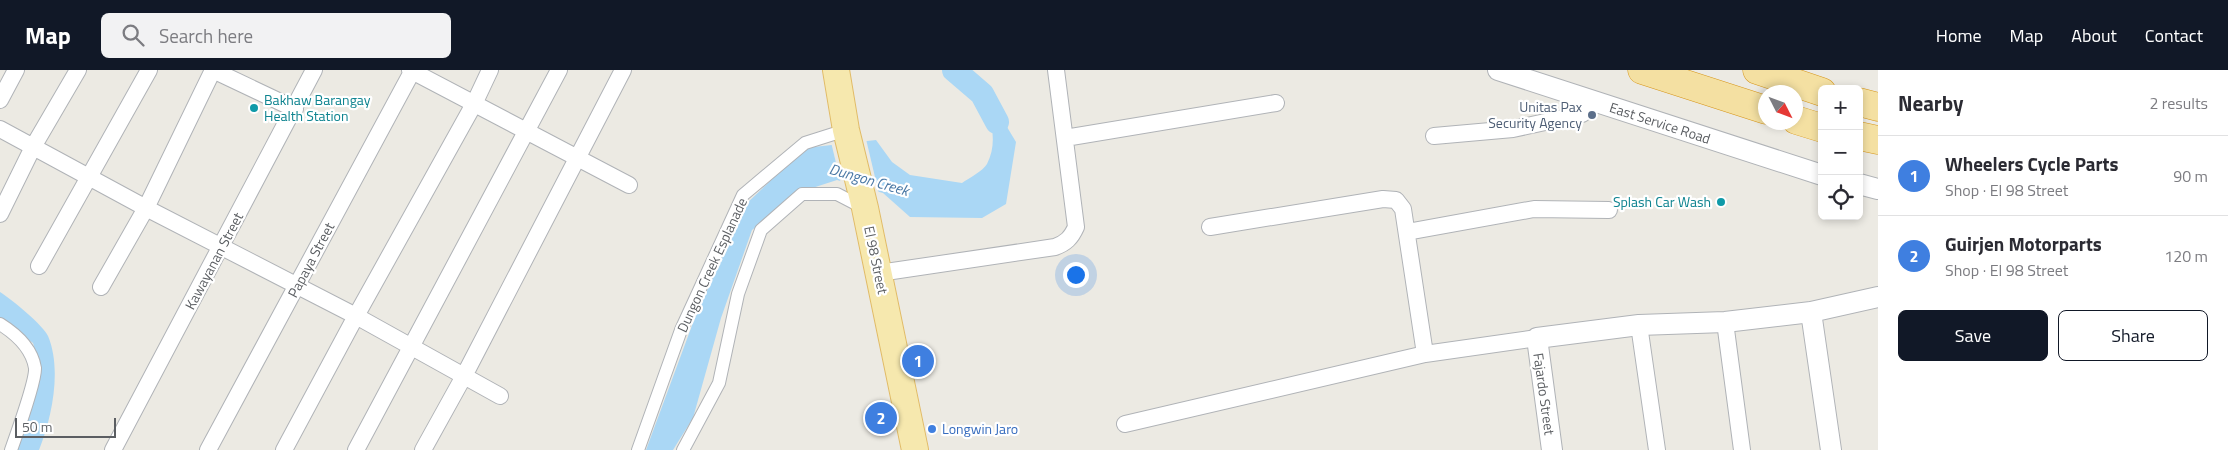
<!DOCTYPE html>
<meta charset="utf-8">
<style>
:root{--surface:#fff;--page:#f2f2f3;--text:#2b2b33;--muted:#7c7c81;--line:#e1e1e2;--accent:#111827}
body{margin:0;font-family:"Titillium Web",sans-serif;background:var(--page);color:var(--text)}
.controls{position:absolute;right:15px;top:15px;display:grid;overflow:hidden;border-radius:8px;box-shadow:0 2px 8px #0003}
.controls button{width:45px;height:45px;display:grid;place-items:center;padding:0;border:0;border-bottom:1px solid var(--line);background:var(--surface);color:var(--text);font:25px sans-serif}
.compass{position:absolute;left:1758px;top:15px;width:45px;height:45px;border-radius:50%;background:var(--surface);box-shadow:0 2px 8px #0003;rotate:132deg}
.scale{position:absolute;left:15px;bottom:12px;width:101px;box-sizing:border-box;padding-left:5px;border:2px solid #5b5e62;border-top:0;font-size:14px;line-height:18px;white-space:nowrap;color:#5b5e62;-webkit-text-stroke:4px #fff;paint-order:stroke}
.you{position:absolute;left:1075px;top:204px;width:18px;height:18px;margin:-12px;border:4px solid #fff;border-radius:50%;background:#1a73e8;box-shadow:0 0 0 8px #1a73e833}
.badge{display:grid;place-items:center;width:32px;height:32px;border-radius:50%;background:var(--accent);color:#fff;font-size:16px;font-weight:700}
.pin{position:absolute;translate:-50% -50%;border:2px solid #fff;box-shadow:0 1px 5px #0006}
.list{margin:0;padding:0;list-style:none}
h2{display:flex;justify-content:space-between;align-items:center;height:65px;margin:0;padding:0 20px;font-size:21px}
h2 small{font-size:16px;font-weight:400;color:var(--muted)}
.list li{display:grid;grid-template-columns:32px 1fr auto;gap:15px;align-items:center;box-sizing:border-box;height:80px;padding:0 20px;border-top:1px solid var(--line)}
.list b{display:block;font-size:19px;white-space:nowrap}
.list p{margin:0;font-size:16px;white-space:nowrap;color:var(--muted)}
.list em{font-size:16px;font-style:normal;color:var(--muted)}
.actions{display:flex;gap:10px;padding:15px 20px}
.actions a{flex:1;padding:11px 0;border:1px solid var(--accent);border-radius:8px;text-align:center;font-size:18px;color:var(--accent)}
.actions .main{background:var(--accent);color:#fff}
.icon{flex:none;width:28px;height:28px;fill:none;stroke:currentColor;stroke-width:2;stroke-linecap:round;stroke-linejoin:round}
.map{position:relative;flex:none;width:1878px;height:380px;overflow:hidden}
header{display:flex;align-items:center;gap:30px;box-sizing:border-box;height:70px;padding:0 25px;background:var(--accent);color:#fff}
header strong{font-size:24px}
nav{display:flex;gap:28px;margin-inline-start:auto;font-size:18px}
.search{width:350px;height:45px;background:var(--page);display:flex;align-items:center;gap:12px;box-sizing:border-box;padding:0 18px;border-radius:8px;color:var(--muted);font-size:19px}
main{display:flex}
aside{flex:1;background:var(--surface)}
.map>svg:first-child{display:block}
</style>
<header>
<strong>Map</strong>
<div class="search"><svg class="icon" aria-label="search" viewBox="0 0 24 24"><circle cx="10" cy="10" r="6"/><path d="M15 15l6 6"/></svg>Search here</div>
<nav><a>Home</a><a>Map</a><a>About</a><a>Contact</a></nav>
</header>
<main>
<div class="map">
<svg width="1878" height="380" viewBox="0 0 1878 380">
<rect width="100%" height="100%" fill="#eceae3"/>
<path fill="#aad7f5" d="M982 24 1004 52 1016 72 1006 134 982 148 910 147 883 123 837 110 800 122 752 160 721 248 693 348 673 380H646L694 250 745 135 805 78 876 70 892 92 910 105 962 113C969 108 983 101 987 94 999 71 990 46 982 24Z
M0 222C11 229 43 255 48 266 62 299 52 348 39 380H17L40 296 33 273 0 248Z"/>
<path fill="#eceae3" d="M866 69 879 124 841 114 831 72Z"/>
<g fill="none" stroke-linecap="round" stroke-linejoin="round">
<path stroke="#aad7f5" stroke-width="24" d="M954 0 982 24 997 52"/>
<g stroke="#b0b3b7" stroke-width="14">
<path id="pedestrian" d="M0 254C16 264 32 279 35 298 36 310 16 366 11 380
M638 380 681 260 743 125 805 73 846 60
M683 380 719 313 738 224 761 160 802 124H837L864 138"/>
</g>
<g stroke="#b0b3b7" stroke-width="18">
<path id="minor" d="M213 0 295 39
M410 0 629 115
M0 30 16 0
M0 59 146 138 356 246 500 326
M1434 66 1513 59 1582 44 1597 33
M1065 68 1276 33
M0 144 33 77 78 0
M1210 157 1383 129 1396 130 1403 139 1425 284
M1407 162 1534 139 1609 140
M39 196 149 0
M879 203 1055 177C1066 173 1071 168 1076 157L1056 0
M101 217 146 138 213 0
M1725 252 1742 380
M1639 255 1657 380
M1125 354 1425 284 1537 268
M113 380 314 0
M208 380 413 0
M284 380 356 246 474 34 490 0
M356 380 559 0
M423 380 464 306 623 0"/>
</g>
<g stroke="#b0b3b7" stroke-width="22">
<path id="tertiary" d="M1498 0 1822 105
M1859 114 1878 119
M1552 380 1537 268 1639 255 1725 252 1811 242
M1831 380 1811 242 1878 227"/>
</g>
<g stroke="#e1bb67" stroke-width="28">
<path id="primary" d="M836 0 846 60 865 138 915 380"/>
</g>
<g stroke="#d69519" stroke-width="29">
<path id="trunk" d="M1642 0 1766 40
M1757 0 1822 22
M1859 32 1878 37
M1796 50 1822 58
M1859 66 1878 70"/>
</g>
<use href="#pedestrian" stroke="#fff" stroke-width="12"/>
<use href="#minor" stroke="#fff" stroke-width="16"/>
<use href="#tertiary" stroke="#fff" stroke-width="20"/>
<use href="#primary" stroke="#f6e8ae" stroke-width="26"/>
<use href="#trunk" stroke="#f4e0a2" stroke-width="28"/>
</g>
<g fill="#0f9aa8" stroke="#fff" stroke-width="2">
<circle cx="254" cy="38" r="5"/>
<circle cx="1721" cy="132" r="5"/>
</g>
<circle fill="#5c6f8a" stroke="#fff" stroke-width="2" cx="1592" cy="45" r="5"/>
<circle fill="#3f7fe0" stroke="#fff" stroke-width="2" cx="932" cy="359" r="5"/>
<g text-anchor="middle" stroke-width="4.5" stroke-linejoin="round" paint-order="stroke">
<g font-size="14" fill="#0d838f" stroke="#fff" text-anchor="start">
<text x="264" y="35">Bakhaw Barangay<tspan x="264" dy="16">Health Station</tspan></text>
<text x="1711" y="137" text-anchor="end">Splash Car Wash</text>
</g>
<g font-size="14" fill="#4e5e75" stroke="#fff" text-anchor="end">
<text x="1582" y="42">Unitas Pax<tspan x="1582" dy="16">Security Agency</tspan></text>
</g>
<g font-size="14" fill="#5b5e62" stroke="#fff">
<text transform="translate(1660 53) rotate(18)" y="5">East Service Road</text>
<text transform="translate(311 190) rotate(-62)" y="5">Papaya Street</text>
<text transform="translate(876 190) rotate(78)" y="5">El 98 Street</text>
<text transform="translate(214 191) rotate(-62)" y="5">Kawayanan Street</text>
<text transform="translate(712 195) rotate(-65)" y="5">Dungon Creek Esplanade</text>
<text transform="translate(1544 324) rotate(82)" y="5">Fajardo Street</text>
</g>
<g font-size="14" fill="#366cbe" stroke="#fff" text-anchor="start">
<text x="942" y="364">Longwin Jaro</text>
</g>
<g font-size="15" font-style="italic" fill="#4a78a5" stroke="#fff">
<text transform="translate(869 110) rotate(16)" y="5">Dungon Creek</text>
</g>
</g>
</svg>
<div class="controls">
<button>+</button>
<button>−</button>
<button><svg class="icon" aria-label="locate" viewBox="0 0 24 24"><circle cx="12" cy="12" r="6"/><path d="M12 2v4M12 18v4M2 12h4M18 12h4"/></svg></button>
</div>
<svg class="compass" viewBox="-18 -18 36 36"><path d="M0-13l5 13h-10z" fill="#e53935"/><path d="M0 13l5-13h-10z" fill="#7c7c81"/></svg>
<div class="scale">50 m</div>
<div class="you"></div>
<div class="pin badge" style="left:918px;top:291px;background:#3f7fe0">1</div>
<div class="pin badge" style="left:881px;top:348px;background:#3f7fe0">2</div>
</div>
<aside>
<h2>Nearby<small>2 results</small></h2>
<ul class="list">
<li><span class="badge" style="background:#3f7fe0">1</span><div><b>Wheelers Cycle Parts</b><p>Shop · El 98 Street</p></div><em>90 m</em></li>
<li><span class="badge" style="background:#3f7fe0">2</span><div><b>Guirjen Motorparts</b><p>Shop · El 98 Street</p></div><em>120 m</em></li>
</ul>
<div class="actions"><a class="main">Save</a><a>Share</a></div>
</aside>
</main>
